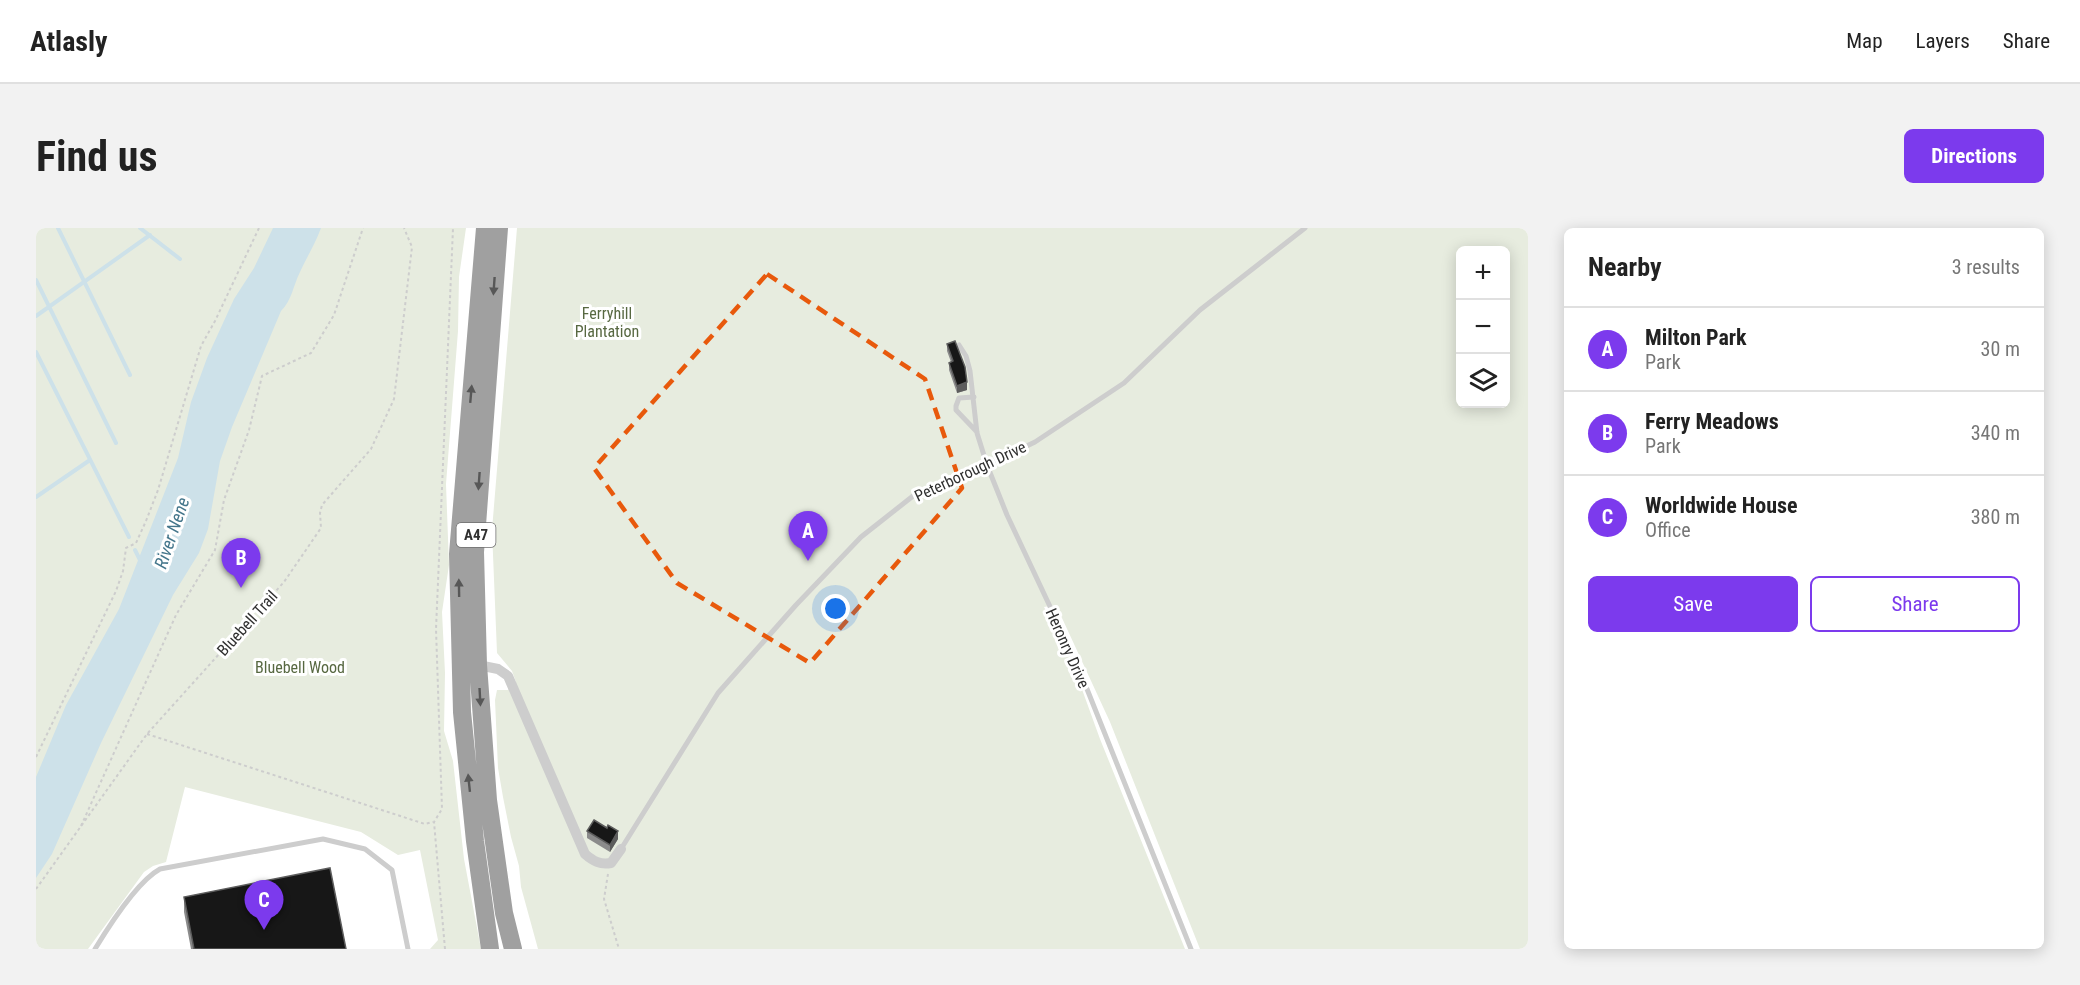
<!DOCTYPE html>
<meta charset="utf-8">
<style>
:root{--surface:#fff;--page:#f2f2f2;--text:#222;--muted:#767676;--line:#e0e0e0;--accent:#7c3aed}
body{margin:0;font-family:"Roboto Condensed",sans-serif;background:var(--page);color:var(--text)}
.controls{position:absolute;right:18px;top:18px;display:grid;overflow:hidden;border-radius:9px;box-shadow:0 3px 15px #0003}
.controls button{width:54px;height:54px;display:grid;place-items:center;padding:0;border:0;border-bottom:2px solid var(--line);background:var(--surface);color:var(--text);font:30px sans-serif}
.you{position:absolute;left:800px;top:381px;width:21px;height:21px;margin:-15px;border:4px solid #fff;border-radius:50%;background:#1a73e8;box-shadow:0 0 0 9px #1a73e833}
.badge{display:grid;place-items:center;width:39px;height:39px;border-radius:50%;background:var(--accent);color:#fff;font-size:20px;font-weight:700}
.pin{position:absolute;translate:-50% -50px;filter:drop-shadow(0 2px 3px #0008)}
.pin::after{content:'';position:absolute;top:32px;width:21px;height:18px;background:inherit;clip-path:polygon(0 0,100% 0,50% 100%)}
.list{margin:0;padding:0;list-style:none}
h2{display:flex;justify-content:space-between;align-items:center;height:78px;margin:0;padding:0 24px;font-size:26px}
h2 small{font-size:20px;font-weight:400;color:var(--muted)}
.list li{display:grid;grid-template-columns:39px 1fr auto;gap:18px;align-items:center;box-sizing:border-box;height:84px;padding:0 24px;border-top:2px solid var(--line)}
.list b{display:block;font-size:22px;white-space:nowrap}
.list p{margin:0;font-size:20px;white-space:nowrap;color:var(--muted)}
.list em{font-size:20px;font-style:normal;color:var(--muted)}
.actions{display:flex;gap:12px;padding:18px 24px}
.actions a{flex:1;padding:14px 0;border:2px solid var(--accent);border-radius:9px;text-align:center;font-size:21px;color:var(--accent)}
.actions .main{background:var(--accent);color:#fff}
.icon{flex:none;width:33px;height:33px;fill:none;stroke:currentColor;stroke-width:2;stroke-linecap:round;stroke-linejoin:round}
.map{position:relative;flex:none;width:1492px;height:721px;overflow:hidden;border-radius:9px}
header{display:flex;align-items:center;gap:36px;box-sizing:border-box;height:84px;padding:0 30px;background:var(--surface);border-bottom:2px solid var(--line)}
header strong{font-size:28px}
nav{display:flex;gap:33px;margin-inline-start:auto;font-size:21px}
.intro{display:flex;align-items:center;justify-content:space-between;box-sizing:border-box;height:144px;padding:0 36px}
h1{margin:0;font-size:42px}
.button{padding:15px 27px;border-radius:9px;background:var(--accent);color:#fff;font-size:21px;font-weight:700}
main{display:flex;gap:36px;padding:0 36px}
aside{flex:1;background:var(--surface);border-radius:9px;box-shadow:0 3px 15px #0003}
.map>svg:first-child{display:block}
</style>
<header>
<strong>Atlasly</strong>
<nav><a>Map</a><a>Layers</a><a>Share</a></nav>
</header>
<div class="intro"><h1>Find us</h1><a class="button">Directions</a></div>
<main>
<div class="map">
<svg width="1492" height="721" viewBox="0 0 1492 721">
<rect width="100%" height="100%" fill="#fff"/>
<path fill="#e7ecdf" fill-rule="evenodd" d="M0 0H430L423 49 422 103 410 256 413 337 406 384 409 445 408 503 417 533 428 631 445 721H394L402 712 384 622 362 627 325 604 149 559 130 634 117 638 108 644 52 721H0Z
M481 0H1492V721H1164L1074 494 1020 377 1008 379 1031 420 1064 511 1149 721H502L485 659 483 638 475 609 467 569 462 540 459 472 461 462H472L480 454 476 443 461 425 456 302ZM1424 22H1470V176H1424Z"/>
<path fill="#cde1e9" d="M237 0H285C279 16 271 29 264 44 257 58 256 72 245 83L196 199 184 233 172 301 163 325 137 367 65 515 16 626 0 650V549L30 477 83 381 142 230 155 174 171 130 198 71 218 40Z"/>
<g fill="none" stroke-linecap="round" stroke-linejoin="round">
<path stroke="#cde1e9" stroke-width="4" d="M22 0 94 147
M104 0 144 31
M0 52 80 215
M0 88 114 7
M0 124 93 309
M0 269 54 232
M99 322 104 332"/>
<path stroke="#cdcdcd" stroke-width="2" stroke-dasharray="3 3" stroke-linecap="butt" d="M111 506 389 596 397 594
M0 529 80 363 87 343 90 320 100 315 110 293 122 262 165 118 179 93 223 0
M45 598 140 387 179 322 188 272 213 202 226 148 275 125 298 87 327 0
M572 646 568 671 583 721
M0 661 111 506 248 354 285 300 284 285 286 277 335 221 358 171 376 19 368 0
M409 721 398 594 406 581 400 401 417 0"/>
<path stroke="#cdcdcd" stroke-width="5" d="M923 117 930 128 934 143 941 205 951 237 971 287 1041 436 1155 721
M938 169 923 170 920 178V182L941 204
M585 621 682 465 760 377 825 309 877 268 951 237 999 214 1088 155 1164 82 1269 0
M59 721C73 698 102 653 124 641L287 611 329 621 356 642 372 721"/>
<path stroke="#cdcdcd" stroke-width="10" d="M442 437 462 441 472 448 549 626C557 633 564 637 575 635L585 621"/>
<path stroke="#a0a0a0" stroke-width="18" d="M449 0 422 326 426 484 439 613 454 721
M463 0 439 324 442 437 452 572 468 685 477 721"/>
</g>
<path fill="#8b8b8b" d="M911 116 931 162 921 165 913 142V135L915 134 911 123Z
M551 603 582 611 574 624 551 610Z
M148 669 310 721H155L148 684Z"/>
<path fill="#5d5d5d" d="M931 154V162L921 165V158Z
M582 603V611L574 624V617Z"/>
<path fill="#171717" stroke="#5d5d5d" stroke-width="1.5" d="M919 113 929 139 931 154 921 158 913 135 917 133 911 116Z
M558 592 571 600 572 597 582 603 574 617 551 603Z
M294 640 310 721H158L148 669Z"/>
<defs><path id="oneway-solid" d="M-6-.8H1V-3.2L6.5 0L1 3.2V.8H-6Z" transform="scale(1.5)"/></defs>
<g fill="#575757">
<use href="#oneway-solid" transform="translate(458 58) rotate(94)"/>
<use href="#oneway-solid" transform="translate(435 166) rotate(-85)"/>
<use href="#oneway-solid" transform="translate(443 253) rotate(94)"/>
<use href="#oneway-solid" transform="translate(423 360) rotate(-91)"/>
<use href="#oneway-solid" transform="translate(444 469) rotate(87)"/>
<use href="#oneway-solid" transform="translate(433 555) rotate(-96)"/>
</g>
<path fill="none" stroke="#e8590c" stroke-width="4.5" stroke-dasharray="12 8" stroke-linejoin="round" d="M731 46 889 151 926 260 774 435 641 355 558 240Z"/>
<g text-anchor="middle" stroke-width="6" stroke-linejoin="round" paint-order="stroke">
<rect fill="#fff" stroke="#6e6e6e" stroke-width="1.5" x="420.5" y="295" width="39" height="24" rx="4.5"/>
<g font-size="15" font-weight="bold" fill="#303030">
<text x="440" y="312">A47</text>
</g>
<g font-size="16" fill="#576841" stroke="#fff">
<text x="571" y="91">Ferryhill<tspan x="571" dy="18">Plantation</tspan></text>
<text x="264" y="445">Bluebell Wood</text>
</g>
<g font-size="16" fill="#303030" stroke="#fff">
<text transform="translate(934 243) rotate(-25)" y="6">Peterborough Drive</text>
<text transform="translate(211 395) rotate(-48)" y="6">Bluebell Trail</text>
<text transform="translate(1032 420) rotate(66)" y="6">Heronry Drive</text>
</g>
<g font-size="18" font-style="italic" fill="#44768b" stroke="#fff">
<text transform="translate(136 305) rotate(-71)" y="6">River Nene</text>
</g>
</g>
</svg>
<div class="controls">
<button>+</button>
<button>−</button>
<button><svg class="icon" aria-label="layers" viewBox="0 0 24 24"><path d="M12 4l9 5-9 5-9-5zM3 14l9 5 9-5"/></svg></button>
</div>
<div class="you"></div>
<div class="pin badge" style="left:772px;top:333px">A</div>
<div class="pin badge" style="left:205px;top:360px">B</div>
<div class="pin badge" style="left:228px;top:702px">C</div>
</div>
<aside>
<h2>Nearby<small>3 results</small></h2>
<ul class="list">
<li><span class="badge">A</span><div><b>Milton Park</b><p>Park</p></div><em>30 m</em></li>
<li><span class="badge">B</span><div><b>Ferry Meadows</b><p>Park</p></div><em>340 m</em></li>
<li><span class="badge">C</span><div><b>Worldwide House</b><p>Office</p></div><em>380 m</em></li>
</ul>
<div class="actions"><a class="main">Save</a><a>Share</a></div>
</aside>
</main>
